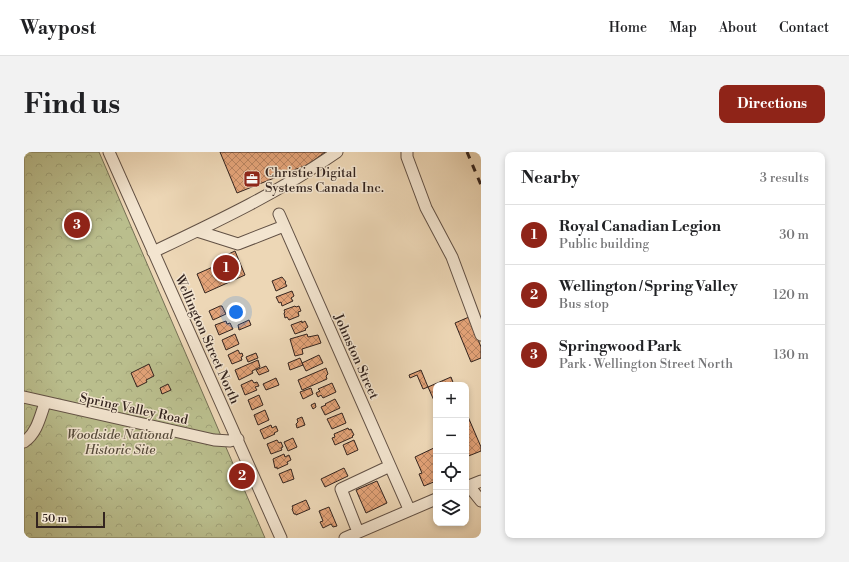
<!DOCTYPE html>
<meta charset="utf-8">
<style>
:root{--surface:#fff;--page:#f2f2f2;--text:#202124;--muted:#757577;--line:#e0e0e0;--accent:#8f2418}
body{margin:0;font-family:"Libre Bodoni",serif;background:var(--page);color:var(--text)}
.controls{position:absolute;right:12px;bottom:12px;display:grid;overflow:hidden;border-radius:8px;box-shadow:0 2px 6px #0003}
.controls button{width:36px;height:36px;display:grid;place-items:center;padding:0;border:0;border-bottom:1px solid var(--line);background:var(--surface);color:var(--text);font:20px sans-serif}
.scale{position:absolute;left:12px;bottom:10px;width:69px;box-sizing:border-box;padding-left:4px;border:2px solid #33241f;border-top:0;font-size:11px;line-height:14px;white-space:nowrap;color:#33241f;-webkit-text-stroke:3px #f3e5d0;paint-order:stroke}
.you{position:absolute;left:212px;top:160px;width:14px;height:14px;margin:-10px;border:3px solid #fff;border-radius:50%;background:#1a73e8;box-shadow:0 0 0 6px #1a73e833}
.badge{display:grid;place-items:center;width:26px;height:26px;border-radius:50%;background:var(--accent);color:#fff;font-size:13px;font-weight:700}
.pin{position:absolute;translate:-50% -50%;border:2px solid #fff;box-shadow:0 1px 4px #0006}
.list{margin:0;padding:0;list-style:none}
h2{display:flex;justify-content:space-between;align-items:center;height:52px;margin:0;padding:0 16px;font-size:17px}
h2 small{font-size:13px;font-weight:400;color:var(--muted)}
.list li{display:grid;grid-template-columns:26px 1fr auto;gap:12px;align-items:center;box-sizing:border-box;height:60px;padding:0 16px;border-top:1px solid var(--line)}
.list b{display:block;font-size:15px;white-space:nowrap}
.list p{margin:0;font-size:13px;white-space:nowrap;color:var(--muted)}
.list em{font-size:13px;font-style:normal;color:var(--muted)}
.icon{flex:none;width:22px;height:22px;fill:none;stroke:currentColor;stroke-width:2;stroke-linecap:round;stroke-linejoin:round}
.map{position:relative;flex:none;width:457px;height:386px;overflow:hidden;border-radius:8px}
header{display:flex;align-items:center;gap:24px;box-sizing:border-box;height:56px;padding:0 20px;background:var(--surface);border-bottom:1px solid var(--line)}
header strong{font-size:19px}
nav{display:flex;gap:22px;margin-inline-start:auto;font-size:14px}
.intro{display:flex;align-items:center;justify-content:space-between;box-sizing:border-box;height:96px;padding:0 24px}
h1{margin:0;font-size:28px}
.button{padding:10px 18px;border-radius:8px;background:var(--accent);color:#fff;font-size:14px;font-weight:700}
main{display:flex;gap:24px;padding:0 24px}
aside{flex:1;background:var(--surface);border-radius:8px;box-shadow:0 2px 6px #0003}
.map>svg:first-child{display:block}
</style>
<header>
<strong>Waypost</strong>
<nav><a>Home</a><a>Map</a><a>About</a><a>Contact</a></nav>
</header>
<div class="intro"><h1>Find us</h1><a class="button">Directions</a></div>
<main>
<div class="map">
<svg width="457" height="386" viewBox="0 0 457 386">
<defs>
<pattern id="forest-crowns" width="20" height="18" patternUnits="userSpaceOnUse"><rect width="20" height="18" fill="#babe8d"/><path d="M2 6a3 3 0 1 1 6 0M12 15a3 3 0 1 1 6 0" fill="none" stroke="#a0a379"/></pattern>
<pattern id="building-cross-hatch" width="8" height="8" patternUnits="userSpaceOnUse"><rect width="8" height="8" fill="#e3a378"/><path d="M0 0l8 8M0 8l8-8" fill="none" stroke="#b98562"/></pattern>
</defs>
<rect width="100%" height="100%" fill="#edd7b6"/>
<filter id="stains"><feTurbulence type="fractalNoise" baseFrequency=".005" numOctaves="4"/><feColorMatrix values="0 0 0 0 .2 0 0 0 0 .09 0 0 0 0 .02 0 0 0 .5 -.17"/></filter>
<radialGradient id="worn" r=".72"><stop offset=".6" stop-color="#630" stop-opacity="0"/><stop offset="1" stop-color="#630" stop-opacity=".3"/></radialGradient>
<path fill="url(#forest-crowns)" stroke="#767156" d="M0 0H75L241 386H0Z"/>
<path fill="url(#building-cross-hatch)" stroke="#33241f" d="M196 0H301L285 12 213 41Z
M211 99 221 123 181 141 173 122 200 110 198 105Z
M258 125 262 130 261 131 263 134 252 139 248 129Z
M268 139 270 144 267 146 269 149 258 154 257 150 255 151 252 145Z
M196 154H198L202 162 189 168 185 159Z
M214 154 217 160 207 165 204 159Z
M271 154 272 155 275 154 277 159 274 160 275 164 265 168 263 165 261 166 260 161 261 160 260 158Z
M445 165 457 195V206L447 210 431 171Z
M225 168 227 173 215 178 214 173Z
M202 169 203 172 206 171 209 177 195 183 191 173Z
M278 169V171L281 169 284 175 281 177 282 178 271 182 267 173Z
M211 182 215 192 202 198 198 188Z
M283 182 284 185 294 183 297 191 278 197 279 202 271 204 266 187Z
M214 198 216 202 218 201 219 204 217 205 218 208 208 212 204 203Z
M232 201 234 206 224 210 222 205Z
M295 203 299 211 282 219 278 211Z
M276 206 279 213 266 218 264 211Z
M234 208 236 215 228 219 229 221 215 228 211 218Z
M125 212 130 224 122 228 123 230 113 235 107 221Z
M242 214 245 219 235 223 232 218Z
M302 216 304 222 302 224 303 227 278 238 274 228Z
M397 218 404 235 399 237 393 223 386 226 385 223Z
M427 225 430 233H412V253L404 235Z
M252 226 255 233 242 238 239 232Z
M228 228 230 231 233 230 235 234 231 235 233 238 221 243 217 233Z
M308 231 312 240 299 246 297 243 294 245 292 241 296 239 294 237Z
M144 232 147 238 138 242 136 236Z
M287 236 289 242 279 247 276 240Z
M235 243 239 253 228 258 224 248Z
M311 247 316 256 301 263 297 255 302 253 301 252Z
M291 251 292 255 289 257 287 253Z
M241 258 245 268 234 273 230 263Z
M442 260 457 295V299L442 305Z
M318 261 322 271 308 277 303 267Z
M278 265 281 273 273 276 272 272 274 270 273 267Z
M247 273 248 276 252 274 254 279 250 281 251 282 240 287 236 278Z
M324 276 325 278 327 277 330 283 328 284 329 285 311 293 308 286 311 285 310 282Z
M269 286 273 295 264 299 260 290Z
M253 288 255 291 257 290 259 295 257 296 258 298 247 302 243 292Z
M330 288 334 298 323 303 319 293Z
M412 295V329L400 334 395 322 398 321 391 305Z
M260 302 261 305 265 303 267 308 263 310 264 312 253 317V315L251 316 249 307Z
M320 316 324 324 301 335 297 327Z
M267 317 270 327 259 331 255 322Z
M353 329 363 351 342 361 332 338Z
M282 348 286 357 272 363V362H270L268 357 269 356 268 354Z
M305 355 313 374 309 375 307 372 299 376 296 370 299 369 295 359Z"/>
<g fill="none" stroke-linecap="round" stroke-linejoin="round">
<g stroke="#625145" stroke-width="13">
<path id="minor" d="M85 0 257 386
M383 0V5L402 56 428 105 457 183
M255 62 385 357
M173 79 214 92 260 74
M129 100C192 70 256 40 313 0
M0 245 190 288 206 289 214 287
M0 290C13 281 16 265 21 251
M445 334 457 349
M442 335 457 329
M334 380 317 337 366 314
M321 386 412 347"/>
</g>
<use href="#minor" stroke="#f3e5d0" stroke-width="11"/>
<path stroke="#33241f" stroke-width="3" stroke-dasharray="7 7" stroke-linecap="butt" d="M443 0 457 33"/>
</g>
<defs>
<g id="office-square" transform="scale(0.9)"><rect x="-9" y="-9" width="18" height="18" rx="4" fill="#8f2418" stroke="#f3e5d0"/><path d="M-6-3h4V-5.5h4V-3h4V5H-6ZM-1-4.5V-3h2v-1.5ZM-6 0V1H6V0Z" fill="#fff"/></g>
</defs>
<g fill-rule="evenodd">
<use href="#office-square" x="228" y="27"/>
</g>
<g text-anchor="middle" stroke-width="3" stroke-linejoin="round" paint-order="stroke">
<g font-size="13" fill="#33241f" stroke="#f3e5d0" text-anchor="start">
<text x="241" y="25">Christie Digital<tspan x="241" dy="15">Systems Canada Inc.</tspan></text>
</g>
<g font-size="13" fill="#33241f" stroke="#f3e5d0">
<text transform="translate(184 187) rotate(66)" y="5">Wellington Street North</text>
<text transform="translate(333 204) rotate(66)" y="5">Johnston Street</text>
<text transform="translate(110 256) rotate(12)" y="5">Spring Valley Road</text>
</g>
<g font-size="13" font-style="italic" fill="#554a3a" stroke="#f3e5d0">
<text x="96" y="287">Woodside National<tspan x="96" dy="15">Historic Site</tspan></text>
</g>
</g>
<rect width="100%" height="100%" filter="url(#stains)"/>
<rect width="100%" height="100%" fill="url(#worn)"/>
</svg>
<div class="controls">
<button>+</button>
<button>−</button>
<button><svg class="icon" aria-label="locate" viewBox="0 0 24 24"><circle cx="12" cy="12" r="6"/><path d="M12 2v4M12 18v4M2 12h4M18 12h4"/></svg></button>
<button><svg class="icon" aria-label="layers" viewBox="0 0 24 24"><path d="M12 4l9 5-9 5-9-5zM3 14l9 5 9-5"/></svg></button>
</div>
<div class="scale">50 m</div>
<div class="you"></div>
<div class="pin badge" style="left:202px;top:116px">1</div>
<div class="pin badge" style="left:218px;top:324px">2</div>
<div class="pin badge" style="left:53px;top:73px">3</div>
</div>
<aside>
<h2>Nearby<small>3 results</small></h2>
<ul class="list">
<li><span class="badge">1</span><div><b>Royal Canadian Legion</b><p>Public building</p></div><em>30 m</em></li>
<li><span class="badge">2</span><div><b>Wellington / Spring Valley</b><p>Bus stop</p></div><em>120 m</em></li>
<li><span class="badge">3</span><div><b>Springwood Park</b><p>Park · Wellington Street North</p></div><em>130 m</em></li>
</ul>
</aside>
</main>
